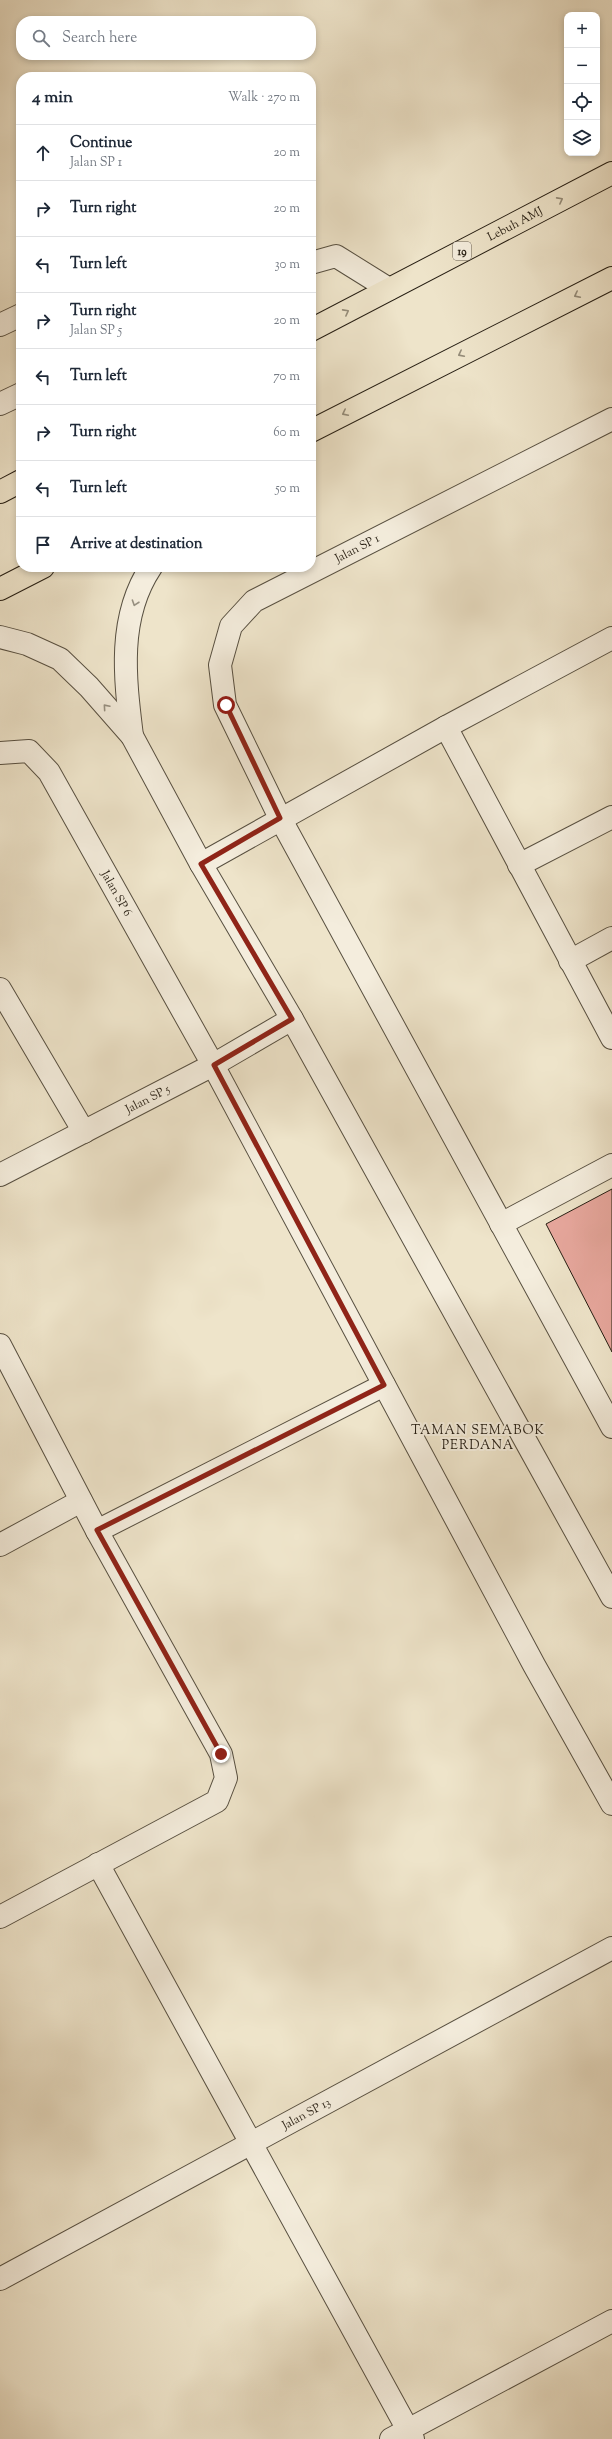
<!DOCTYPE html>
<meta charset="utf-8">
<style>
:root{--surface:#fff;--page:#f6f6f7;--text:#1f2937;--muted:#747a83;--line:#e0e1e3}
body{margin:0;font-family:"Sorts Mill Goudy",serif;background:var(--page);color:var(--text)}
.controls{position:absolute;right:12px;top:12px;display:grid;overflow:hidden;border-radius:8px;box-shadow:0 2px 6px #0003}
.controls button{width:36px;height:36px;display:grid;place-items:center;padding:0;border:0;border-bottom:1px solid var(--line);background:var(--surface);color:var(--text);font:20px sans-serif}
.stop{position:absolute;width:12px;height:12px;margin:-9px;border:3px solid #8f2418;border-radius:50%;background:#fff}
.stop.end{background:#8f2418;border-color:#fff;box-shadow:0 1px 4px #0008}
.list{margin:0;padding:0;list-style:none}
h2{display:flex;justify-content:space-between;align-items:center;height:52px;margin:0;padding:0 16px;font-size:17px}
h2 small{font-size:13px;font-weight:400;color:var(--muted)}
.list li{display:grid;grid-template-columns:26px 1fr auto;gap:12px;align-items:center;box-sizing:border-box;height:56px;padding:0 16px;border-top:1px solid var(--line)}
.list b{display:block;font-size:15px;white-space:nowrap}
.list p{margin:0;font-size:13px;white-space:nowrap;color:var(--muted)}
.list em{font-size:13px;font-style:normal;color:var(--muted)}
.icon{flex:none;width:22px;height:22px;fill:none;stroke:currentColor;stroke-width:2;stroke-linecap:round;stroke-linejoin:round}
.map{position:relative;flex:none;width:612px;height:2439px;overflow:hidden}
.search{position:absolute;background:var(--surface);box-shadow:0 2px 6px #0003;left:16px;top:16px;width:300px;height:44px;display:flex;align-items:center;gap:10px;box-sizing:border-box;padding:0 14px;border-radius:16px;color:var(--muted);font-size:15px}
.panel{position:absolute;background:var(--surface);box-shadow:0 2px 6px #0003;left:16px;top:72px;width:300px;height:500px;border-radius:16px}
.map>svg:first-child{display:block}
</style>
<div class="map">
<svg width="612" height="2439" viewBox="0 0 612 2439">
<rect width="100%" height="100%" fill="#eee4ca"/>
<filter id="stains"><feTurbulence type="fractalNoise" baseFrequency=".005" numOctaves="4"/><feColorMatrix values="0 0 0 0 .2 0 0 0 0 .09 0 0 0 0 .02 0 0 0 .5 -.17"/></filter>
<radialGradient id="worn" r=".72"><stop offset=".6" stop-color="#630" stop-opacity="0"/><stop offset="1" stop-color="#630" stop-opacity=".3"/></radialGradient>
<path fill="#e7a79d" stroke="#261e13" d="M612 1189V1352L546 1224Z"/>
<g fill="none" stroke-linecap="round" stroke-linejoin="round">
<g stroke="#585041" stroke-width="24">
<g id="minor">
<path d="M311 263 336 256 389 289"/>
<path d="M0 325 21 315"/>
<path d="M0 404 21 394"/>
<path d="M612 419 254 601 231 626 220 665 225 705 280 818 612 1427"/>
<path d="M0 637 27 644 60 659 89 687 132 736 201 864 292 1019 612 1597"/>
<path d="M446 727 612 1038"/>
<path d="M132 736C125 679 117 618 151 567"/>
<path id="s1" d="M0 753 29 751 49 772 213 1065 534 1665 612 1804"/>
<path d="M201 864 446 727 612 638"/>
<path d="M519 865 612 817"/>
<path d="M570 961 612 938"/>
<path d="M0 989 84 1132"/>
<path id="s2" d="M0 1175 213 1065 292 1019"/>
<path d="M501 1224 612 1165"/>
<path d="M0 1345 97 1531 221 1754 226 1778 217 1801 0 1917"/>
<path d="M97 1531 384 1385"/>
<path d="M0 1545 81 1501"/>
<path d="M98 1864 413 2439"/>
<path id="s3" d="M0 2279 612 1948"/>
<path d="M391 2439 612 2321"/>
</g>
</g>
<g stroke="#261e13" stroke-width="24">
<g id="highway">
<path id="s4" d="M311 330 612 173"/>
<path d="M311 431 612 278"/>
<path d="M0 492 21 481"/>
<path d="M0 589 43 567"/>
</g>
</g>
<use href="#minor" stroke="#f4eddd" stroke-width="22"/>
<use href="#highway" stroke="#eee4ca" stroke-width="22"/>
</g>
<defs><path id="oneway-chevron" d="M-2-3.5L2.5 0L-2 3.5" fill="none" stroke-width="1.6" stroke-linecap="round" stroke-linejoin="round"/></defs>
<g stroke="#948b78">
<use href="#oneway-chevron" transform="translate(560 200) rotate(-28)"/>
<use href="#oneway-chevron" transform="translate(577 295) rotate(153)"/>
<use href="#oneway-chevron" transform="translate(346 312) rotate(-28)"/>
<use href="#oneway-chevron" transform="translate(461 354) rotate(153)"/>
<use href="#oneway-chevron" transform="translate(345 413) rotate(153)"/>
</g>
<g stroke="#979082">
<use href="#oneway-chevron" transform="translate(135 603) rotate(109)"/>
<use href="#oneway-chevron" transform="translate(106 707) rotate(-131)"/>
</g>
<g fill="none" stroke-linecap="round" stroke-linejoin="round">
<path stroke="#8f2418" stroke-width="5" d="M221 1754 97 1530 384 1385 214 1065 292 1019 201 864 280 818 226 705"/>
</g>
<g text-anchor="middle" stroke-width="4" stroke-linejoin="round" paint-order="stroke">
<rect fill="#f4eddd" stroke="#645c50" stroke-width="1" x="453" y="242" width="18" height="18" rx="3"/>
<g font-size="11" font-weight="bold" fill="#261e13">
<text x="462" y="255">19</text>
</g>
<g font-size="12" fill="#261e13" stroke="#f4eddd">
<text dy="4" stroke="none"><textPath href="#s4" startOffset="230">Lebuh AMJ</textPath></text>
<text transform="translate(357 548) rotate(-27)" y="4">Jalan SP 1</text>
<text dy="4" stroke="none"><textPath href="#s1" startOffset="197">Jalan SP 6</textPath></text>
<text dy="4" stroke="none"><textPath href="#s2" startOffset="166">Jalan SP 5</textPath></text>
<text dy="4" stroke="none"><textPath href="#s3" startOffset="348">Jalan SP 13</textPath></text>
</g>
<g font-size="13" letter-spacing="1" fill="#261e13" stroke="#f4eddd">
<text x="478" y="1434">TAMAN SEMABOK<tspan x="478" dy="15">PERDANA</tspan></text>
</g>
</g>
<rect width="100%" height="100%" filter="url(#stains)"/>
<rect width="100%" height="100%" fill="url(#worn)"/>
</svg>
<div class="controls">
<button>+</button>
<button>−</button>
<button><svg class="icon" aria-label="locate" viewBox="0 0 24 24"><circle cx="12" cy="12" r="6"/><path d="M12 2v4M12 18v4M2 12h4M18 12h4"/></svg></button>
<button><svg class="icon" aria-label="layers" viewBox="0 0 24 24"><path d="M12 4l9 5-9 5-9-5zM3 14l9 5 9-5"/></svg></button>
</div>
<div class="stop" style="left:226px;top:705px"></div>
<div class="stop end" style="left:221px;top:1754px"></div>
<div class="search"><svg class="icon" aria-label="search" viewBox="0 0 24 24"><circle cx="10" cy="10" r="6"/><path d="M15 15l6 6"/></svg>Search here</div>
<section class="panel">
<h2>4 min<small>Walk · 270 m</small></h2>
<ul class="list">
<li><svg class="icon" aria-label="ahead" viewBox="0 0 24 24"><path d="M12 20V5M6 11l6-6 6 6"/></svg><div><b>Continue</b><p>Jalan SP 1</p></div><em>20 m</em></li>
<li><svg class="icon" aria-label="right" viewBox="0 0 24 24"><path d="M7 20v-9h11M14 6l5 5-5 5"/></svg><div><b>Turn right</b></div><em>20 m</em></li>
<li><svg class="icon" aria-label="left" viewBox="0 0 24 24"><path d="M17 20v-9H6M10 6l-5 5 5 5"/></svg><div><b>Turn left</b></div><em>30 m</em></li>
<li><svg class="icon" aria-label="right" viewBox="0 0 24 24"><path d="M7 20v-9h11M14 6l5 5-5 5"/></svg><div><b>Turn right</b><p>Jalan SP 5</p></div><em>20 m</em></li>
<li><svg class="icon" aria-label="left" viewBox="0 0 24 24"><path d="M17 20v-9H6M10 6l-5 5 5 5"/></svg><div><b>Turn left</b></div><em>70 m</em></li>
<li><svg class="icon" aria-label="right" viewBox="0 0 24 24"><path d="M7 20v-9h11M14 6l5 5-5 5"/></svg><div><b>Turn right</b></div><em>60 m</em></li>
<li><svg class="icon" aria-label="left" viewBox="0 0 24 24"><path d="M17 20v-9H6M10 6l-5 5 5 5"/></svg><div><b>Turn left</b></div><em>50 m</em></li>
<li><svg class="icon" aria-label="arrive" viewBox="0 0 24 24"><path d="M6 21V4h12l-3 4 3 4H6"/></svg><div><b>Arrive at destination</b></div></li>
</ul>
</section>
</div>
